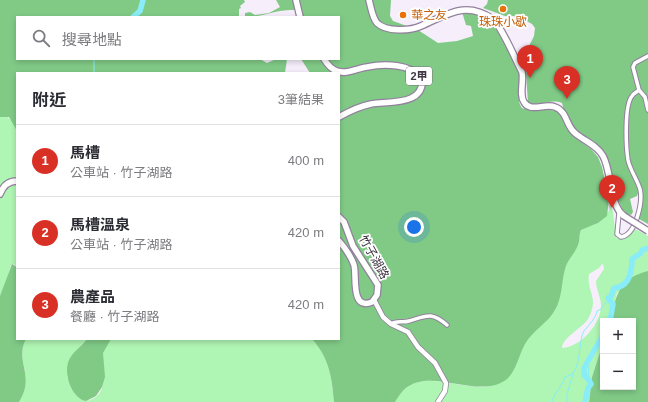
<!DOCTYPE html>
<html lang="zh-TW">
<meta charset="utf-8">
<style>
:root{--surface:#fff;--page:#f7f7f7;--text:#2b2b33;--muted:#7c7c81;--line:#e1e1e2;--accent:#d93025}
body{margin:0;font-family:Helvetica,"Noto Sans TC",sans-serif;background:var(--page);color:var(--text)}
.controls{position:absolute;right:12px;bottom:12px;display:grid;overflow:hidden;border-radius:0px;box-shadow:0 2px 6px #0003}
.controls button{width:36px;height:36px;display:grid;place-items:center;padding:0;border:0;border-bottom:1px solid var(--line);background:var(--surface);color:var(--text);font:20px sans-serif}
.you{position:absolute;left:414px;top:227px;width:14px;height:14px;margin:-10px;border:3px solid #fff;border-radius:50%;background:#1a73e8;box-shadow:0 0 0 6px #1a73e833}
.badge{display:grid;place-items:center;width:26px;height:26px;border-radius:50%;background:var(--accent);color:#fff;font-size:13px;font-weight:700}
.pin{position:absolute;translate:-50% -33px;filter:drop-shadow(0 1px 2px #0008)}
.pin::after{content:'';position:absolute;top:21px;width:14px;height:12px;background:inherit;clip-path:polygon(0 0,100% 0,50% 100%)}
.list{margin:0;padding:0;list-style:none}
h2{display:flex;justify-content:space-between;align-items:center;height:52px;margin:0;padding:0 16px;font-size:17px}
h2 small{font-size:13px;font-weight:400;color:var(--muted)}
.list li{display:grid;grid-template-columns:26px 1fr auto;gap:12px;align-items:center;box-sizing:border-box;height:72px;padding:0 16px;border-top:1px solid var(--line)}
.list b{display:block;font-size:15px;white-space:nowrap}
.list p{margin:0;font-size:13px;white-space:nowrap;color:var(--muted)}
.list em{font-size:13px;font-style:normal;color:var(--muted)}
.icon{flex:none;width:22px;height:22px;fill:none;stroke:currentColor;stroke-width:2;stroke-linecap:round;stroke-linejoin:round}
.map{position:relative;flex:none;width:648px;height:402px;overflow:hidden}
.search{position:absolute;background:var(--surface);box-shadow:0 2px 6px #0003;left:16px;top:16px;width:324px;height:44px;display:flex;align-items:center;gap:10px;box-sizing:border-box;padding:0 14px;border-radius:0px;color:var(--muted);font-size:15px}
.panel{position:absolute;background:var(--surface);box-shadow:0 2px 6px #0003;left:16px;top:72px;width:324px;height:268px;border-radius:0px}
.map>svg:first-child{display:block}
</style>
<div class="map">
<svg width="648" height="402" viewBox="0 0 648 402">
<rect width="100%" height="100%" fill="#f6eefb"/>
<path fill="#aff5b3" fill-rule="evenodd" d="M6 116 12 121 17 131V267L14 264 11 265 4 289 0 296V117Z
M609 199 613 212 616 238 624 239 635 229 648 236V271L617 293 610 321H603V343L592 377 589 402H395C399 396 403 389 409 386 433 371 476 396 499 383 518 373 519 349 531 333 538 325 550 320 555 310 562 297 561 279 566 266 569 258 577 250 579 242 580 237 579 235 581 230L598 223 609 211ZM603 263 604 269 596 281C596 289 601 298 601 305 601 324 581 347 562 348 562 338 582 328 588 319 600 297 586 292 589 274L599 268Z
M26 339H87L70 358 67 377 75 393 86 401C112 397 100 366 103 353 104 348 108 343 111 339H312C329 358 332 377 334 402H19C36 375 14 361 26 339Z"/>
<path fill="#81ca86" d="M0 0H244L245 2 240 6 241 8 239 9V17H17V59H260L267 63 276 59H287L285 73H17V131L9 117H0Z
M276 0H391L390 16 393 21 418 30 438 43 457 41 473 36 471 26 466 25 462 12 458 10C468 12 479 13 487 19 496 25 520 67 521 78 522 88 515 98 522 108 534 113 546 107 558 112L573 136 591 149 598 157 602 167 609 199 607 216 598 223 581 230C579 235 580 237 579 242 577 251 569 258 566 266 561 280 563 297 555 310 549 322 533 330 525 344 519 355 516 371 507 379 481 400 435 369 409 386 403 389 399 396 395 402H334C332 377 329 358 312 339H339V73H310L301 59H339V17H297L295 10C277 9 264 17 245 17V13L250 12 255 15 269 13 280 7Z
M488 0H648V224L639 219 642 196 639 191 637 196 630 199 633 212 631 215 624 213 614 191 605 152 573 130 565 114 562 103C549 98 539 108 528 103L526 73 532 69 529 46 534 36 535 28 532 24 521 18 513 16H505L483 8 487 4Z
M12 264 17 267V339H26C14 362 36 375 19 402H0V296Z
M648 271V402H589L592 377 603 343V387H633V321H610C616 296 619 278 648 271Z
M87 339H111L103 353 105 377 102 387 96 396 86 401C71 398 62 371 70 358 74 351 82 346 87 339Z"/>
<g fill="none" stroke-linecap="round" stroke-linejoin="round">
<path stroke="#88edf8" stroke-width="1" d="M94 73V59
M587 362 589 365 588 379
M552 402C553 394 562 387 565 377 567 376 572 375 573 373 581 364 579 338 584 331 588 326 596 318 597 311L601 309 605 303 610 301
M567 402V394L573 374"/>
<path stroke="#88edf8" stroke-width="5.5" d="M133 17 140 11 143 0
M610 321 613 304 608 298 611 296 614 288C629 287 632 272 632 259L641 253 642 250 648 248
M585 402 588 388 591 384 588 379 584 375V368L603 335"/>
<g stroke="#92819d" stroke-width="5.5">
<path id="minor" d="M639 90 633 67 635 63 648 56
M619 213 617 234 621 237C636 235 643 202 640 189 637 179 630 170 628 160 626 147 624 106 632 96 634 93 637 92 639 90L645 97 648 110
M391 324C396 320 403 323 409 321 426 316 431 311 447 325"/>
</g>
<g stroke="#92819d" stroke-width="6">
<path id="tertiary" d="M374 300 383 317 391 324 408 332 418 347 435 363 446 383 445 391 438 402"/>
</g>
<g stroke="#92819d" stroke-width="8">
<path id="primary" d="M296 0 300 17
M369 0C371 7 372 17 377 23 386 32 410 31 421 26 447 15 465 0 493 19 503 29 515 59 522 72 524 81 519 95 524 102 530 113 545 103 555 107 567 111 566 126 575 133 584 141 597 145 603 156 612 172 609 205 624 216
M324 59C327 64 331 69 337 71 346 75 358 68 367 67 385 63 410 64 422 78 425 106 389 101 371 104 360 106 348 112 339 117
M0 194C3 186 8 181 17 181
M339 217 344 222 353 246 378 285 377 295 372 302C350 311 357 275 354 265 351 256 345 248 339 241"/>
</g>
<use href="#minor" stroke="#fff" stroke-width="3.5"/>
<use href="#tertiary" stroke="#fff" stroke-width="4.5"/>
<use href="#primary" stroke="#fff" stroke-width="5.5"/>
<g stroke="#92819d" stroke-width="8" stroke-linecap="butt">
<path id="primary-bridge" d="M624 216 648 231"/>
</g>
<use href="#primary-bridge" stroke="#fff" stroke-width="5.5"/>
</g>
<g fill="#e8710a" stroke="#fff" stroke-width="1.5">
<circle cx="503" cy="9" r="4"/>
<circle cx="403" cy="15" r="4"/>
</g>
<g text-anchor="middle" stroke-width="3.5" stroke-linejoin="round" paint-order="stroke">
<rect fill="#fff" stroke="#79737c" stroke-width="1" x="406" y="67" width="26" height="18" rx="3"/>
<g font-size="11" font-weight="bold" fill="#3f3744">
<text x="419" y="80">2甲</text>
</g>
<g font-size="12" fill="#c56008" stroke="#fff" text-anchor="start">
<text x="411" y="19">華之友</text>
<text x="503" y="26" text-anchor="middle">珠珠小歇</text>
</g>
<g font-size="12" fill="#3f3744" stroke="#fff">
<text transform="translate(374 257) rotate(61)" y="4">竹子湖路</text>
</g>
</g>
</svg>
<div class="controls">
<button>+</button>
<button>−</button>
</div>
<div class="you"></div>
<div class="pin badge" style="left:530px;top:78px">1</div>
<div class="pin badge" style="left:612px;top:208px">2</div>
<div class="pin badge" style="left:567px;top:99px">3</div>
<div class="search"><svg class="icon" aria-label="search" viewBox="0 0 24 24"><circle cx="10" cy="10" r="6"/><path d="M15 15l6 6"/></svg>搜尋地點</div>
<section class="panel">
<h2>附近<small>3筆結果</small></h2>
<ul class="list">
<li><span class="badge">1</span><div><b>馬槽</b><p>公車站 · 竹子湖路</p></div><em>400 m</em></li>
<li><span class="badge">2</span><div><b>馬槽溫泉</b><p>公車站 · 竹子湖路</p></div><em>420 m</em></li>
<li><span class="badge">3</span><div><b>農產品</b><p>餐廳 · 竹子湖路</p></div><em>420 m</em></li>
</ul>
</section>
</div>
